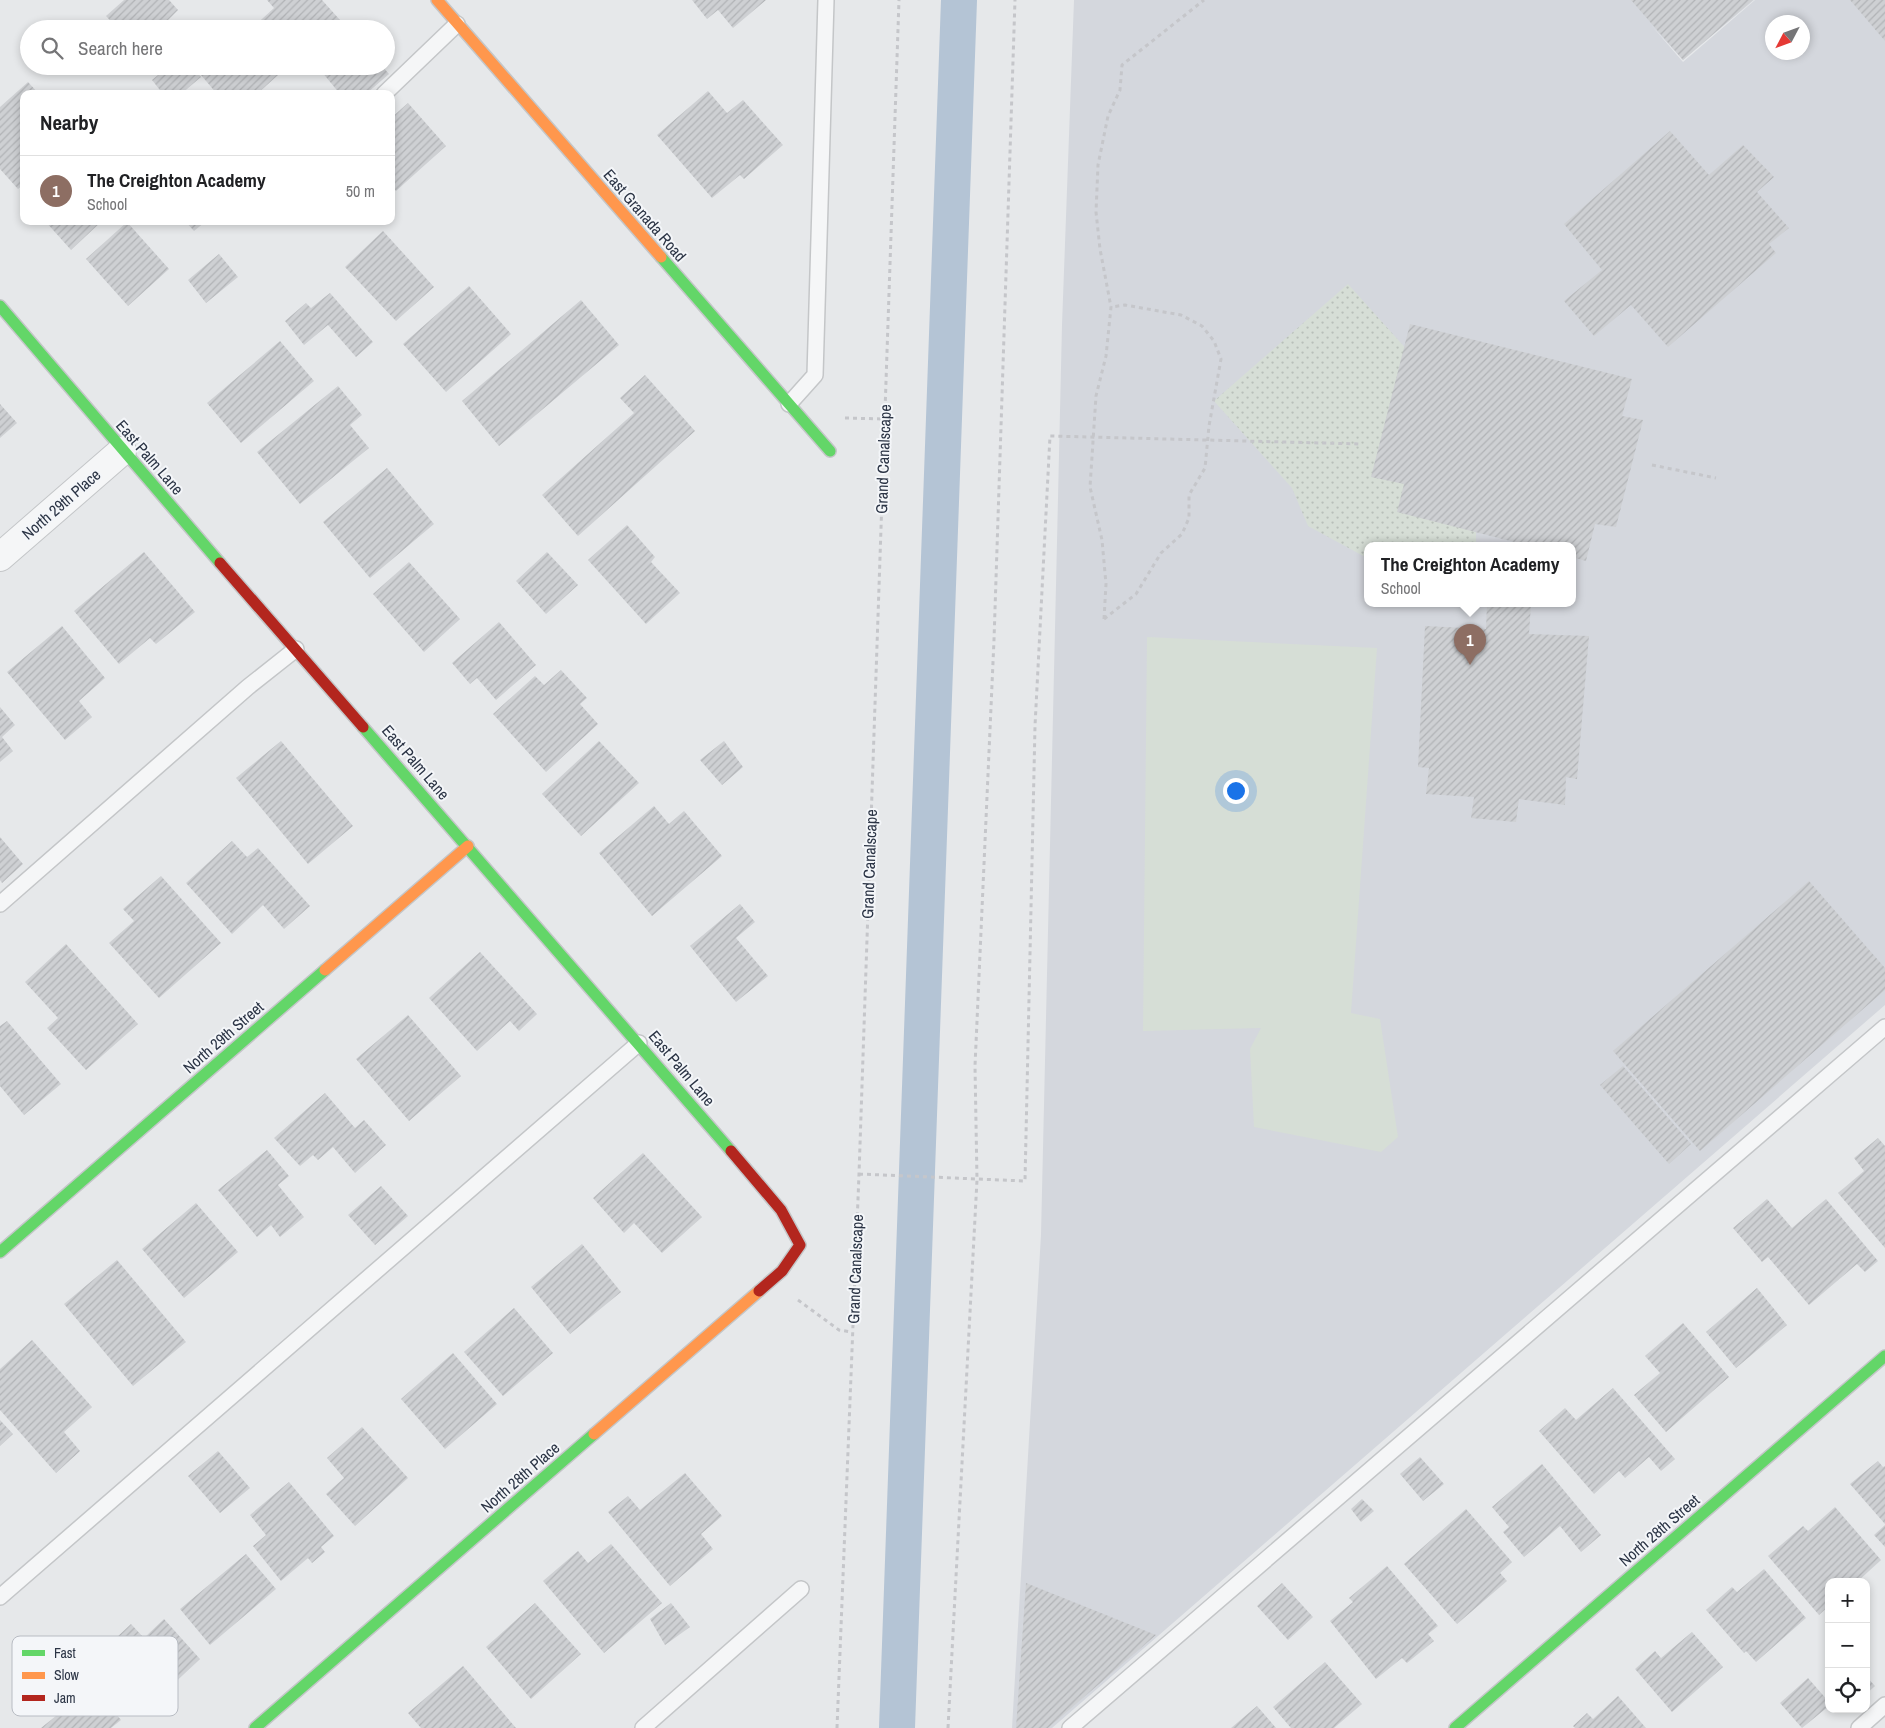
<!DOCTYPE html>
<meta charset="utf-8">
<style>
:root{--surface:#fff;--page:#f2f2f2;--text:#202124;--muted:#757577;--line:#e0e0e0;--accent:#b45309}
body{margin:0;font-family:"Archivo Narrow",sans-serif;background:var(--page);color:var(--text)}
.controls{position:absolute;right:15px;bottom:15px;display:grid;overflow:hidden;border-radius:10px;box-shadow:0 2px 8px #0003}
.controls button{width:45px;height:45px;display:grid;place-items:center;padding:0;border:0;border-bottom:1px solid var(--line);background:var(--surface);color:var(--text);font:25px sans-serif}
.compass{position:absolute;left:1765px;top:15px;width:45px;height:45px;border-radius:50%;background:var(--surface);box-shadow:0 2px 8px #0003;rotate:229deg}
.you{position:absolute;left:1235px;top:790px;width:18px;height:18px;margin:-12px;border:4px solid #fff;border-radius:50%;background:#1a73e8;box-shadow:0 0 0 8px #1a73e833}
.badge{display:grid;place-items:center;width:32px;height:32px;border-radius:50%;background:var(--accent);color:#fff;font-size:16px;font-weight:700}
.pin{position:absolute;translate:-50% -41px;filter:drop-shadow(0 1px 2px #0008)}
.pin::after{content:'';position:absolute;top:26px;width:18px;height:15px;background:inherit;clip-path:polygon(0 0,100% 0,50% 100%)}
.popup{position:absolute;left:1364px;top:542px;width:212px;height:65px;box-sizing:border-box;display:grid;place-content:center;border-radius:10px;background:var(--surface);filter:drop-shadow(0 1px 4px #0005);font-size:16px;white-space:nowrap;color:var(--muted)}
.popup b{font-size:19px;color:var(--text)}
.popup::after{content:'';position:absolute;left:50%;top:100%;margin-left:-10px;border:10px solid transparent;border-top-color:var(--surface)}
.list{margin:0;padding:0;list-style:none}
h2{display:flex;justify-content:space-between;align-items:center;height:65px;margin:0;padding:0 20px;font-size:21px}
h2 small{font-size:16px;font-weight:400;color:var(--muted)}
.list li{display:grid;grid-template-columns:32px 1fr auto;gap:15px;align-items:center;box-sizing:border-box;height:70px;padding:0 20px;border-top:1px solid var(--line)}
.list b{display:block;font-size:19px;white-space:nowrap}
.list p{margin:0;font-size:16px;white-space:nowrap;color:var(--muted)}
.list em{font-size:16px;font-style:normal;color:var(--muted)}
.icon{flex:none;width:28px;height:28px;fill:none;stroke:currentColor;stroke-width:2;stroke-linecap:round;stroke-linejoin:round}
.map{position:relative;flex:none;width:1885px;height:1728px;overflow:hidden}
.search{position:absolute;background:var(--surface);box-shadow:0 2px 8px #0003;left:20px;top:20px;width:375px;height:55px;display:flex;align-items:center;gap:12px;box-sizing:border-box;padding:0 18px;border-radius:28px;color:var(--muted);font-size:19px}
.panel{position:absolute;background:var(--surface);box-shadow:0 2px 8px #0003;left:20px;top:90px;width:375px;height:135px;border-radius:10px}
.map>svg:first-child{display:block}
</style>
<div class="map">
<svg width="1885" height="1728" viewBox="0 0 1885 1728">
<defs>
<pattern id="grass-dots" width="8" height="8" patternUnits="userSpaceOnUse" patternTransform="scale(1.25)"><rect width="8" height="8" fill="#d6ded6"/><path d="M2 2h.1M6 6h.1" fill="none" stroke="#b8bfb9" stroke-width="1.8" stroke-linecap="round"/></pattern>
<pattern id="building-hatch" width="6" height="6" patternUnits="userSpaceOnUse" patternTransform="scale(1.25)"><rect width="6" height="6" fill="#ced0d3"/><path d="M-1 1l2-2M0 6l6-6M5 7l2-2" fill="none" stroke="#b1b3b6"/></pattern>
</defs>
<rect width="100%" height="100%" fill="#e6e8ea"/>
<path fill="#d4d7dd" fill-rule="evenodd" d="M1074 0H1754L1683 60 1651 25 1683 62 1755 0H1885V1005L1052 1728H1012L1041 1235 1062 325ZM1772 22H1802V52H1772ZM1368 546H1572V604H1368Z"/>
<path fill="url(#grass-dots)" d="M1348 284 1453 401 1476 492V546H1368L1367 558 1308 526 1292 488 1214 401Z"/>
<path fill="#d6ded6" d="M1147 637 1377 648 1351 1013 1380 1019 1398 1137 1381 1152 1254 1127 1250 1049 1261 1028 1143 1031Z"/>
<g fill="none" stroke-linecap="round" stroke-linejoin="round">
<path stroke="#b4c4d5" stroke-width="36" d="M897 1728 959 0"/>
</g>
<path fill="url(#building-hatch)" d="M124 0H169L178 10 159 29H118L106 16Z
M267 0H322L340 20 330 29H251L274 8Z
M692 0H766L733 28 718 10 707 19Z
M1631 0H1753L1683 60Z
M1850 0H1885V41Z
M169 66H192L201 77 181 94H163L152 80Z
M211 66H288L257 94H217L201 75Z
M317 66H382L389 74 366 94H340Z
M28 82 39 94H24V184L18 189 0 169V107Z
M708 91 727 113 743 100 783 145 744 179 740 175 712 198 657 135Z
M408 103 446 146 396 191 391 185V118Z
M1670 131 1709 175 1743 145 1774 177 1757 192 1789 228 1769 244 1776 253 1668 347 1631 305 1594 336 1564 301 1602 270 1564 224Z
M45 221H102L71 250Z
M185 221H206L194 231Z
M127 222 169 269 128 306 86 259Z
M383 231 434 287 396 321 345 267Z
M219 254 238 277 206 303 188 280Z
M469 286 511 334 446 392 403 344Z
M330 293 373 342 356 357 328 325 304 345 285 321 306 303 311 308Z
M581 300 619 345 499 446 462 401Z
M1410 324 1632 379 1622 416 1643 420 1616 527 1595 524 1586 561 1572 557V546H1530L1397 512 1404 484 1371 477Z
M280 341 314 381 241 443 207 403Z
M645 375 695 431 578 536 542 495 634 413 620 398Z
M338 386 362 415 350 425 369 448 300 504 257 452Z
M0 404 17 423 0 438Z
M387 468 434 524 370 578 323 522Z
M627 525 655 557 651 562 680 593 646 624 588 560Z
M144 552 195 612 156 644 150 638 119 664 74 611Z
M547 552 578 585 546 614 516 581Z
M409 562 460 619 424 652 373 594Z
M1487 604H1531L1529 634 1589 636 1577 779 1566 777 1565 805 1519 799 1516 822 1471 818 1474 797 1426 794 1429 768 1418 767 1425 626 1486 629Z
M499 622 536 665 496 700 477 678 470 684 452 663Z
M62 626 105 678 79 701 92 717 65 740 7 672Z
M561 670 587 698 580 704 598 724 546 772 493 714 535 676 544 685Z
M0 707 15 725 2 737 13 751 0 762Z
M281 741 353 826 308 864 236 778Z
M599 741 639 783 581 836 542 794Z
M724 741 743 767 722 785 700 760Z
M654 806 669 824 684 811 722 856 652 916 599 853Z
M0 837 23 864 2 883 0 880Z
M232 841 247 857 258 848 310 906 284 929 263 905 232 934 186 883Z
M161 876 221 943 159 998 109 943 134 921 123 909Z
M1809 881 1885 968V990L1700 1151 1613 1051Z
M740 904 755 922 736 938 768 976 736 1002 690 946Z
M66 944 138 1024 86 1070 47 1028 58 1018 25 982Z
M480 952 537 1014 519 1031 510 1021 477 1051 429 998Z
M408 1015 461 1076 409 1121 356 1059Z
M7 1021 61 1084 24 1115 0 1086V1026Z
M1623 1066 1691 1144 1669 1164 1600 1085Z
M325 1093 355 1128 364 1120 386 1145 355 1173 333 1147 318 1160 313 1155 300 1166 274 1138Z
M1878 1138 1885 1146V1248L1838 1193 1864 1171 1854 1158Z
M267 1150 289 1176 278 1185 304 1217 280 1237 271 1225 257 1237 218 1190Z
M643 1153 702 1217 662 1253 634 1223 624 1233 593 1198Z
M381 1186 408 1216 375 1245 348 1215Z
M1767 1199 1792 1228 1826 1199 1878 1261 1865 1272 1857 1264 1809 1305 1768 1257 1762 1262 1733 1228Z
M196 1203 238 1252 184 1298 142 1249Z
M582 1244 621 1292 570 1334 531 1287Z
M117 1260 186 1342 133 1386 64 1304Z
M1757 1288 1787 1325 1736 1368 1706 1332Z
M514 1308 553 1353 503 1396 464 1352Z
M1683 1323 1729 1377 1666 1432 1634 1395 1660 1373 1645 1356Z
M32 1340 92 1407 64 1432 80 1451 56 1473 0 1410V1369Z
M453 1353 497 1404 445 1449 401 1399Z
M1613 1388 1675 1459 1661 1471 1649 1457 1625 1478 1619 1471 1594 1494 1539 1431 1565 1408 1576 1420Z
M0 1420 13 1434 0 1446Z
M362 1427 408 1478 355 1526 326 1494 344 1478 327 1458Z
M218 1451 250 1488 220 1513 188 1476Z
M1420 1457 1444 1484 1423 1501 1400 1474Z
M1878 1461 1883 1467 1885 1466V1524L1850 1484Z
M1542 1464 1601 1535 1581 1552 1560 1526 1524 1557 1503 1532 1509 1527 1492 1507Z
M685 1473 722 1516 701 1534 713 1549 670 1586 608 1512 628 1496 640 1510Z
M289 1482 334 1536 321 1547 325 1552 312 1563 308 1558 281 1581 253 1546 266 1535 250 1515Z
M1362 1499 1374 1511 1361 1522 1351 1509Z
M1835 1507 1881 1560 1857 1582H1829V1606L1819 1615 1768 1556 1803 1526 1808 1531Z
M1466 1509 1512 1562 1500 1573 1507 1581 1457 1624 1404 1564Z
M1885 1525V1547L1874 1535Z
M611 1544 662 1603 604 1653 543 1581 578 1551 588 1563Z
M246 1554 276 1589 210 1645 180 1609Z
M1387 1566 1438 1626 1428 1634 1434 1641 1407 1663 1402 1658 1376 1679 1330 1621 1353 1602 1349 1598Z
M1764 1569 1806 1618 1756 1662 1746 1651 1744 1653 1706 1610 1732 1587 1737 1592Z
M1026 1583 1156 1635 1048 1728H1016Z
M1282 1583 1313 1617 1288 1640 1257 1606Z
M535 1603 581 1654 531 1699 486 1647Z
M671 1603 690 1627 665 1645 650 1619Z
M164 1619 200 1659 151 1705 102 1651 131 1624 144 1638Z
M1692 1632 1723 1667 1672 1712 1635 1669 1655 1651 1661 1658Z
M66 1652 121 1720 111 1728H41L66 1708 52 1691 62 1682 49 1666Z
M1325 1662 1362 1704 1334 1728H1291L1273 1707Z
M463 1666 516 1728H421L408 1713Z
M1866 1676 1875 1686 1866 1694Z
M1808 1678 1829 1702V1706L1802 1728 1780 1703Z
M1618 1696 1646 1728H1575L1573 1726 1587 1713 1593 1719Z
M1257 1706 1276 1728H1231Z"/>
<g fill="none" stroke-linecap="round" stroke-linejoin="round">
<g stroke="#c4c6c8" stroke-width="18">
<path id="lane" d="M384 94 457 24
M789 404 815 375 826 0
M0 904 248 687 296 649
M0 1597 639 1043
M643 1728 801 1589
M1070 1728 1885 1027
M1859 1728 1885 1705"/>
</g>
<g stroke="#c4c6c8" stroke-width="30">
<path id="street" d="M0 557 122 451"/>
</g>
<g stroke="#c4c6c8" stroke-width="14">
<path id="fast" d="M661 257 830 451
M0 306 220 563
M363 727 731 1151
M0 1252 325 970
M255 1728 594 1434
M1455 1728 1885 1356"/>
</g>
<g stroke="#c4c6c8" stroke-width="14">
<path id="slow" d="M437 0 661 257
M325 970 468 846
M594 1434 759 1291"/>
</g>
<g stroke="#c4c6c8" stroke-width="14">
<path id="jam" d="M220 563 363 727
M731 1151 781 1210 800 1245 782 1271 759 1291"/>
</g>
<path stroke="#c5c6ca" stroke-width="3" stroke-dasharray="4 4" stroke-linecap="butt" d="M845 418 884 419
M1652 465 1716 478
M1104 619 1106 584 1102 540 1090 487 1096 396 1106 356 1111 307 1100 249 1096 212 1098 165 1108 116 1120 90 1122 65 1204 0
M1104 619 1136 594 1161 553 1182 534 1189 518V495L1205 468 1209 426 1221 359 1214 341 1202 326 1181 315 1125 305 1111 307
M859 1174 1025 1181 1035 726 1050 436 1362 444
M798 1300 839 1330 852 1332
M837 1728 859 1174 899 0
M948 1728 977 1180 975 1066 994 640 1015 0"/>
<use href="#lane" stroke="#f5f6f7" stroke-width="15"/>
<use href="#street" stroke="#f5f6f7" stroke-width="28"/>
<use href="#fast" stroke="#63d668" stroke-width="11"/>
<use href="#slow" stroke="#ff974d" stroke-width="11"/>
<use href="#jam" stroke="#b3261e" stroke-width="11"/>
</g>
<g text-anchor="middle" stroke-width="4" stroke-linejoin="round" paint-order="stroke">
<g font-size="16" fill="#2b3445" stroke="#f4f6f9">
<text transform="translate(645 215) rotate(49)" y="6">East Granada Road</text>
<text transform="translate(150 457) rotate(49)" y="6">East Palm Lane</text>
<text transform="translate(883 459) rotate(-88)" y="6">Grand Canalscape</text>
<text transform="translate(61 504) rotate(-41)" y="6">North 29th Place</text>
<text transform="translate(416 762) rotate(49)" y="6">East Palm Lane</text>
<text transform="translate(869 864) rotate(-88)" y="6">Grand Canalscape</text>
<text transform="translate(223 1037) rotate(-41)" y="6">North 29th Street</text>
<text transform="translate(682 1068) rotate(50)" y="6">East Palm Lane</text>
<text transform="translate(855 1269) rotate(-88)" y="6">Grand Canalscape</text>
<text transform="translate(520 1477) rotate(-41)" y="6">North 28th Place</text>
<text transform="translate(1659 1530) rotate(-41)" y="6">North 28th Street</text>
</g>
</g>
<rect x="12" y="1636" width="166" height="80" rx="8" fill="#f4f6f9" stroke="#b8bcc3" stroke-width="1"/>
<rect x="22" y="1650" width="23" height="6" fill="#63d668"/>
<rect x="22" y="1672" width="23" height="7" fill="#ff974d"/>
<rect x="22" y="1695" width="23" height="6" fill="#b3261e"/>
<g font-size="14" fill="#2b3445">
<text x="54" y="1658">Fast</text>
<text x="54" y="1680">Slow</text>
<text x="54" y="1703">Jam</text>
</g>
</svg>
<div class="controls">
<button>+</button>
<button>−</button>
<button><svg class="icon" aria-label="locate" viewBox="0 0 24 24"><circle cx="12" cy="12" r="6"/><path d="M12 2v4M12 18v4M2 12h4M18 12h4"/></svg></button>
</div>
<svg class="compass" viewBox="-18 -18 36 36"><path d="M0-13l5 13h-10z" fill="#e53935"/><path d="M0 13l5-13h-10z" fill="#757577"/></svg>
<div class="you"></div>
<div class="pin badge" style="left:1470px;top:665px;background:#8d6e63">1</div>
<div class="popup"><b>The Creighton Academy</b>School</div>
<div class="search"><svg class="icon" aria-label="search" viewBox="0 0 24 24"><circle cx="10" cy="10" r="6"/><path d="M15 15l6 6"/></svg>Search here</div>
<section class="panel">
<h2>Nearby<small></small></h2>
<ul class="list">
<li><span class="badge" style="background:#8d6e63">1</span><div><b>The Creighton Academy</b><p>School</p></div><em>50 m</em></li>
</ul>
</section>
</div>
